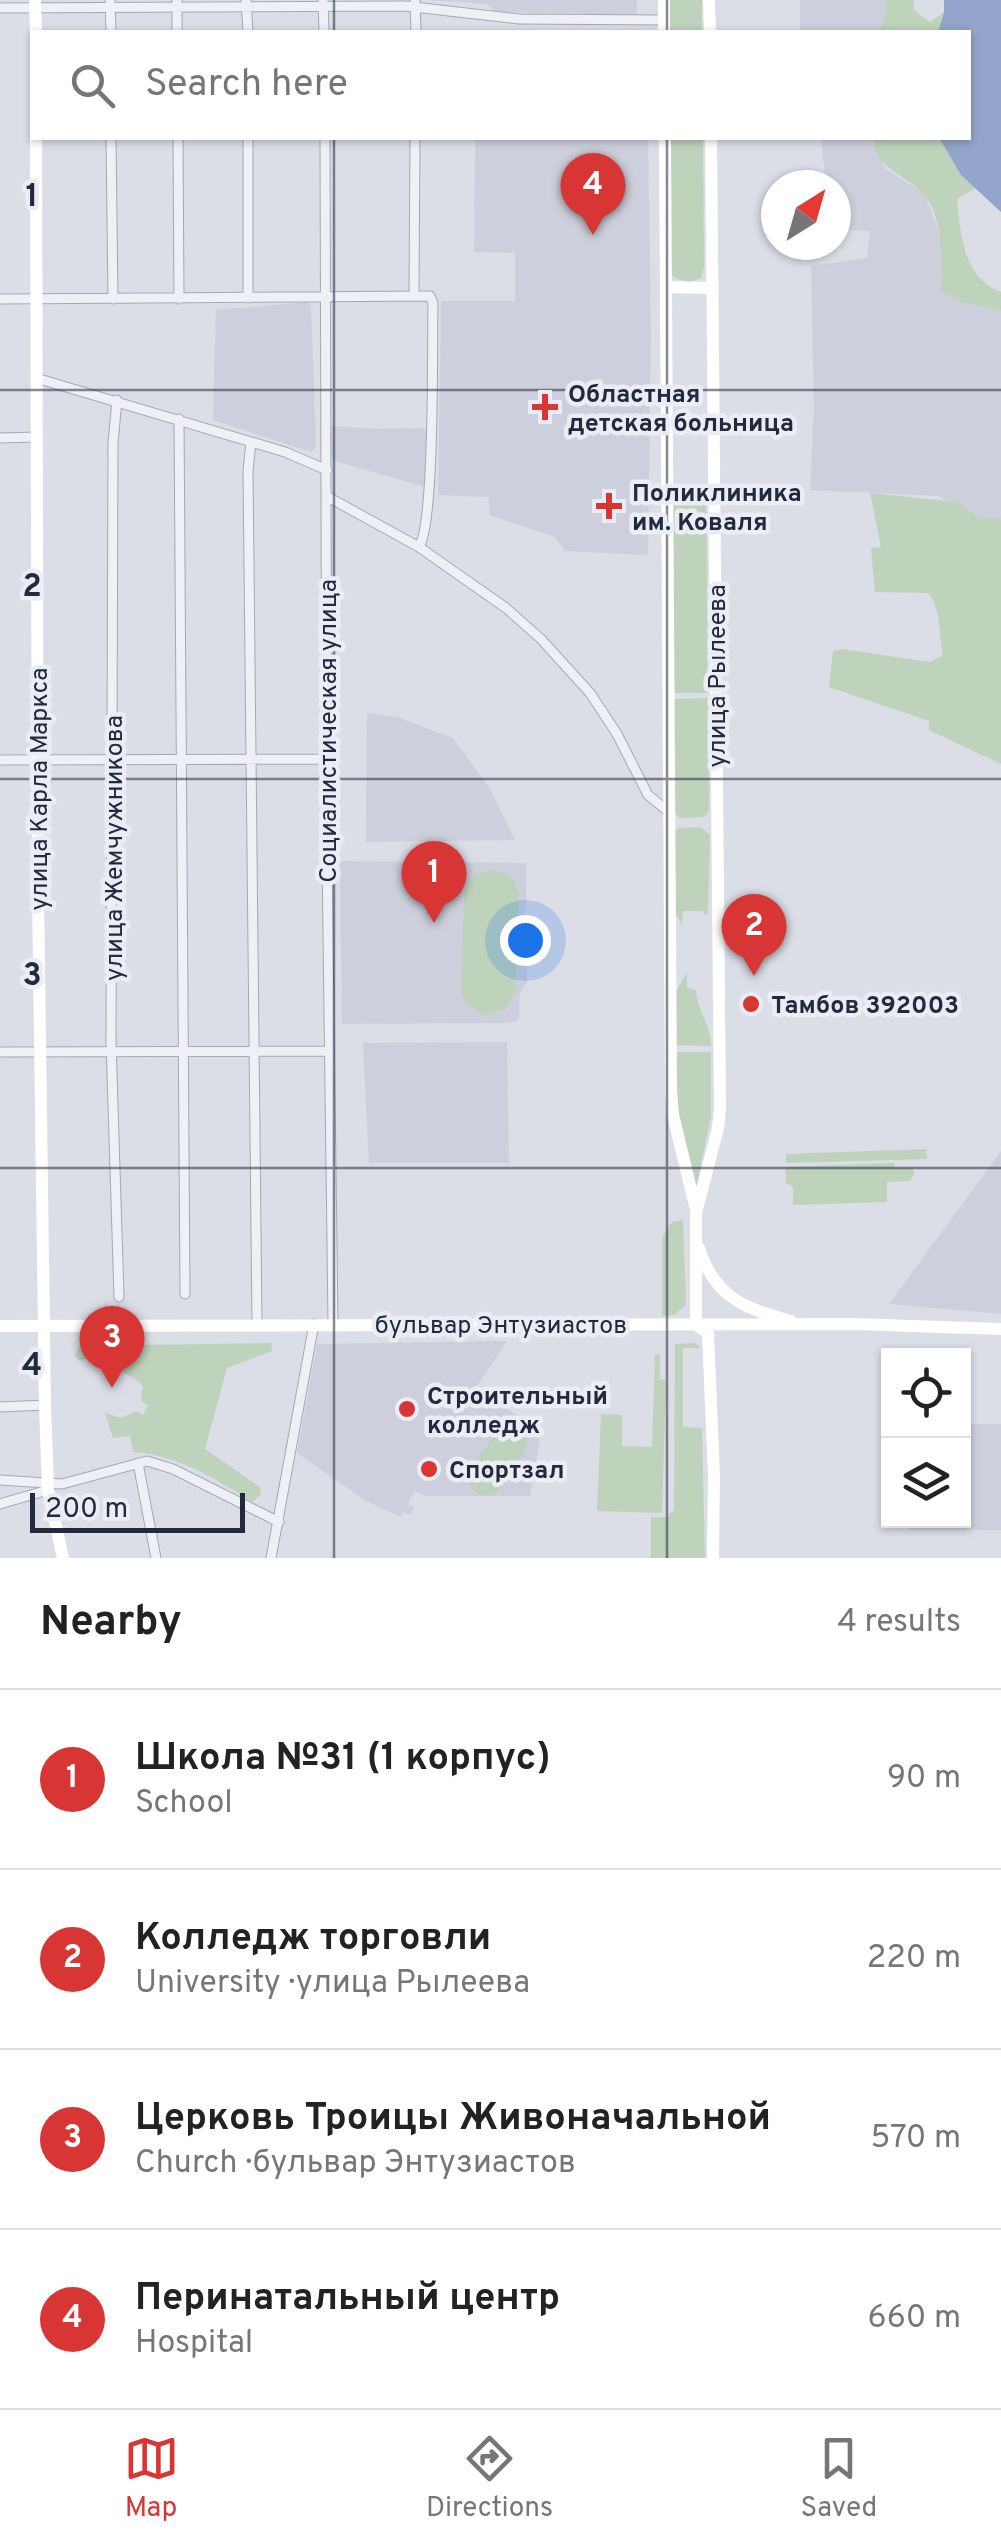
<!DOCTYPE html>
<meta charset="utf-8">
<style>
:root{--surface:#fff;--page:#f2f2f2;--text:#222;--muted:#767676;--line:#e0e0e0;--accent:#d73635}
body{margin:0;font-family:Overpass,sans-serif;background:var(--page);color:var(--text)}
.controls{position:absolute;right:30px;bottom:30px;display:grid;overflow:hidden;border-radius:0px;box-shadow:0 2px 8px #0004}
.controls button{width:90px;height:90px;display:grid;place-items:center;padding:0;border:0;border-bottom:2px solid var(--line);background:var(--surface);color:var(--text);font:50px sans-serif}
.compass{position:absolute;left:761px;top:170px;width:90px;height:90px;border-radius:50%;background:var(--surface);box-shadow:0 2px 8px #0004;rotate:37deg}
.scale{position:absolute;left:30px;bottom:25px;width:215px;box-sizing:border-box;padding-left:10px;border:5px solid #242a3e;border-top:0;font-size:28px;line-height:35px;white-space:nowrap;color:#242a3e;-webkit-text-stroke:8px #ebedf5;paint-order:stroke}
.you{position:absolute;left:525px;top:940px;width:35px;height:35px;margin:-25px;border:8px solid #fff;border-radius:50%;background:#1a73e8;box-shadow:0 0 0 15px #1a73e833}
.badge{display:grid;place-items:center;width:65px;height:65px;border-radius:50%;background:var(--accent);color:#fff;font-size:32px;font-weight:700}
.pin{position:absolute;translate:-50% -82px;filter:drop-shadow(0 2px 5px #0008)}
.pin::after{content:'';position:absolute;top:52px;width:35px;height:30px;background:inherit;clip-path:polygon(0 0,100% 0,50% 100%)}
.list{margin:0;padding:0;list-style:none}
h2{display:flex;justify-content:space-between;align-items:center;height:130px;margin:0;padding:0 40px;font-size:42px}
h2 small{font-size:32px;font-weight:400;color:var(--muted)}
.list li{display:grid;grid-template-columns:65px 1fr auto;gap:30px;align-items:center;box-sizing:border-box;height:180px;padding:0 40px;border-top:2px solid var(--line)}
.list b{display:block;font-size:38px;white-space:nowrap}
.list p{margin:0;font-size:32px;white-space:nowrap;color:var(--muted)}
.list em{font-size:32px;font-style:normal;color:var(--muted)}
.icon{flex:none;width:55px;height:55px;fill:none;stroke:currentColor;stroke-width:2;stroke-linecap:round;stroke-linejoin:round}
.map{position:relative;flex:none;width:1001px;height:1558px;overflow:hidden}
.search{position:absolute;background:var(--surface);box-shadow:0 2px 8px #0004;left:30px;right:30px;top:30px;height:110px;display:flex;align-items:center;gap:25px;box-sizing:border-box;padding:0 35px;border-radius:0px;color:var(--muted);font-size:38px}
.sheet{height:850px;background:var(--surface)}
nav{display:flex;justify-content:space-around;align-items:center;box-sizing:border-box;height:140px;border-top:2px solid var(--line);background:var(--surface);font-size:28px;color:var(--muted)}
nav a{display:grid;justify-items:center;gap:5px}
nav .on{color:var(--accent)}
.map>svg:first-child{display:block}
</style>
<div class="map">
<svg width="1001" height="1558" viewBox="0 0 1001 1558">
<rect width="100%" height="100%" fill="#dbdee7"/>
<path fill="#cdd0dc" d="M424 0H637V15L496 12 486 4Z
M800 0H886L885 20 877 32H800Z
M475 138H648L651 336 648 555 565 551 555 537 489 515V497L438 495 441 301H515V253L474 252Z
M821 138H873V144L886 169 925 194 943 244 941 292 963 303 1001 310V525L975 524 939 496 810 490 814 403 811 266 867 258 870 231 842 230 836 218V185H826Z
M307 302 311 306 316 447 311 452 213 420 216 310Z
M330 426 376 429 423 428 427 431 425 487 331 460Z
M367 713 397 717 453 738 490 789 515 840 366 842Z
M340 861 526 863 527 982 520 993 519 1020 508 1023 342 1024Z
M507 1042 509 1163H369L363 1043Z
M1001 1151V1314L889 1304Z
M507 1341 476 1387 541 1432 530 1496H426L414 1491 408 1504 414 1507 411 1515 403 1512 401 1517 366 1501 297 1453 317 1344Z
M964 1424H1001V1530H909V1521L964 1520Z"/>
<path fill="#bed2bc" d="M666 0H702V32H667Z
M886 0H914V10L930 22 944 12 938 32H877L885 20Z
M667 138H703L704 267 701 278C690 283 680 282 671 275Z
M873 138H939L961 175 976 188 957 199C961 235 962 277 1001 292V310L963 303 941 292C942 264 944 216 923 194 905 173 875 170 873 138Z
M670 492H706L708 693H671Z
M870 493 957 502 978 517 1001 519V764L929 730V721L829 687 833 651 842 649 930 662 943 655C938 634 942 610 928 593L875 592 871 548 881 547Z
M708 698 709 811 704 817 680 818 672 811 671 699Z
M700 827 710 835 708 912 706 916 703 911H683L682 925 673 909V831L679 828Z
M495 869 514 880 519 893 516 991 505 1010 485 1015 466 1004 461 991 464 893 475 874Z
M687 973V988L696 990C697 1011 711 1024 711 1046L673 1045 676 991Z
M674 1052H711V1116L694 1199 675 1112Z
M926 1149 927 1159 786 1163V1154Z
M894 1163 895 1168H912L915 1173 910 1181 887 1182V1202L793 1205V1187L786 1183 785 1167Z
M683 1220 686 1305 674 1315 662 1316V1238L672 1222Z
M271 1343 272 1351 227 1368 205 1449 260 1487 261 1494 253 1502C215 1479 178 1455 133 1452L130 1436 113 1438 105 1413 121 1418 136 1411 143 1415 148 1405 141 1401 143 1387 138 1381 94 1355 81 1361 74 1356 80 1346Z
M695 1343 701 1348H683V1427L702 1428 705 1558H651V1517H667L674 1510 675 1344Z
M655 1354 660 1355V1379L666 1380 662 1513 597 1511 601 1414 622 1415V1446L652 1447Z
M512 1427 526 1438C529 1452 505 1491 490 1495 476 1498 463 1484 469 1470 471 1464 478 1457 483 1451 491 1439 496 1429 512 1427Z"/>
<path fill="#93a5ca" d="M944 0H1001V212L961 175 939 138H968V32H938L944 12Z"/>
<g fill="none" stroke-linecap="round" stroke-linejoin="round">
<g stroke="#a4a8b4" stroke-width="11">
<path id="street" d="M110 0 111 32
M177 0V32
M246 0 248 32
M323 0 324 32
M415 0 416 32
M0 8 405 6 519 19 664 20
M111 138 113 299
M178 138 179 299
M325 138 327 854 333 1324
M414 294 415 138
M248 298V138
M0 299 430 296 433 303C432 344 435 522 419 547
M36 378 285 452 327 470
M117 400 113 443 111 1042 119 1297
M179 419 185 1294
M0 438 36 437
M251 442 248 471 257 1325
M328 497 419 547 506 608 541 639 590 693 617 734 648 795 669 812
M0 760 326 759
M0 1052 329 1051
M0 1407 45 1405
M138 1463 156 1558
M0 1480 62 1484 147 1461 173 1469 279 1522
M0 1504 48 1490
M271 1558 314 1324"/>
</g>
<use href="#street" stroke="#eef0f5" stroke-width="9"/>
<path stroke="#fff" stroke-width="12" d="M35 0 36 32
M664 0V32
M709 0 710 32
M36 138 38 894 45 1405 48 1490 63 1558
M665 138 671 1090 673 1115 696 1210
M666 287 713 288
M699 1248C715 1298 744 1308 791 1321
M696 1325V1213L718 1128 720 1109 711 138
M0 1326 854 1324 1001 1329
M698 1326 708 1333 714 1477 713 1558"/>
</g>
<path fill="none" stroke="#242a3e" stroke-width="2.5" stroke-opacity="0.55" d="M334 0V32M667 0V32M334 138V1558M667 138V1558M0 390H1001M0 779H1001M0 1168H1001"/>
<g fill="#d73635" stroke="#ebedf5" stroke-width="4">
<path d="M540 392h10v10h10v10h-10v10h-10v-10h-10v-10h10z"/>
<path d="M604 491h10v10h10v10h-10v10h-10v-10h-10v-10h10z"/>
<circle cx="751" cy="1004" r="10"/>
<circle cx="407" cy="1409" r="10"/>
<circle cx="429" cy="1469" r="10"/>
</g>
<g text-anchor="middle" stroke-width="9" stroke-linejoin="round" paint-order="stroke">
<g font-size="25" font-weight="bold" fill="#242a3e" stroke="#ebedf5" text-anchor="start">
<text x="568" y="402">Областная<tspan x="568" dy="29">детская больница</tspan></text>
<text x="632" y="501">Поликлиника<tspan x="632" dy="29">им. Коваля</tspan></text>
<text x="771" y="1013">Тамбов 392003</text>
<text x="427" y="1404">Строительный<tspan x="427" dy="29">колледж</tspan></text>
<text x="449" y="1478">Спортзал</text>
</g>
<g font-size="25" fill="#242a3e" stroke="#ebedf5">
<text transform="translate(716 676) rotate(-90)" y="9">улица Рылеева</text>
<text transform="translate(327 731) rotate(-90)" y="9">Социалистическая улица</text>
<text transform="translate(38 789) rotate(-90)" y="9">улица Карла Маркса</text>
<text transform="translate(113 848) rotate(-90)" y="9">улица Жемчужникова</text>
<text x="501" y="1333">бульвар Энтузиастов</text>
</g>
</g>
<g font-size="32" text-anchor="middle" font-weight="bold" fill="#242a3e" stroke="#ebedf5" stroke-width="9" stroke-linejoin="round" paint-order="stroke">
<text x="32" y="206">1</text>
<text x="32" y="596">2</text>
<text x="32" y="985">3</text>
<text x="32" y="1375">4</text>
</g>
</svg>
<div class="controls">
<button><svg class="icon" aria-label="locate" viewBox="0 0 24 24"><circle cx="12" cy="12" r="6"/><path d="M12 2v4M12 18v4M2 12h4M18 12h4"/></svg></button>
<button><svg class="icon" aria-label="layers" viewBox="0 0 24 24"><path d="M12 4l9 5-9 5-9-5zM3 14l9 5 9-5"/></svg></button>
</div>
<svg class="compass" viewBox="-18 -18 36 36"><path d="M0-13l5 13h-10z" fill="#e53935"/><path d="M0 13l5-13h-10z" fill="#767676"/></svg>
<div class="scale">200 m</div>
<div class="you"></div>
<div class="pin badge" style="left:434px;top:923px">1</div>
<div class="pin badge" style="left:754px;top:976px">2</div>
<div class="pin badge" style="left:112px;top:1388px">3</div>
<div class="pin badge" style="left:593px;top:235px">4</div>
<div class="search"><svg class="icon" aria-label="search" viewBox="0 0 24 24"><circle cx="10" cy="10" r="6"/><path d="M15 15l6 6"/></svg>Search here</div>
</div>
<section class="sheet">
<h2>Nearby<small>4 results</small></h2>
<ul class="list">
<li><span class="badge">1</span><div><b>Школа №31 (1 корпус)</b><p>School</p></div><em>90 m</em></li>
<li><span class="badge">2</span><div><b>Колледж торговли</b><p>University · улица Рылеева</p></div><em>220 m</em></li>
<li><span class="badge">3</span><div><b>Церковь Троицы Живоначальной</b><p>Church · бульвар Энтузиастов</p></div><em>570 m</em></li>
<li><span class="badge">4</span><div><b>Перинатальный центр</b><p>Hospital</p></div><em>660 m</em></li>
</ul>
</section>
<nav>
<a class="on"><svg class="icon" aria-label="map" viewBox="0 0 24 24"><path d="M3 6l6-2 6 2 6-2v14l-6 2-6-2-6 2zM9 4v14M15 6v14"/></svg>Map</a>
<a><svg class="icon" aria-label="directions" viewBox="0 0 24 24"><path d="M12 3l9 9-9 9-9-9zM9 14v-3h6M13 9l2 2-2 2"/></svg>Directions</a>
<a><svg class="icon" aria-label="saved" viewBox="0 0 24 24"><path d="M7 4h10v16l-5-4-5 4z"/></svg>Saved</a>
</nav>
